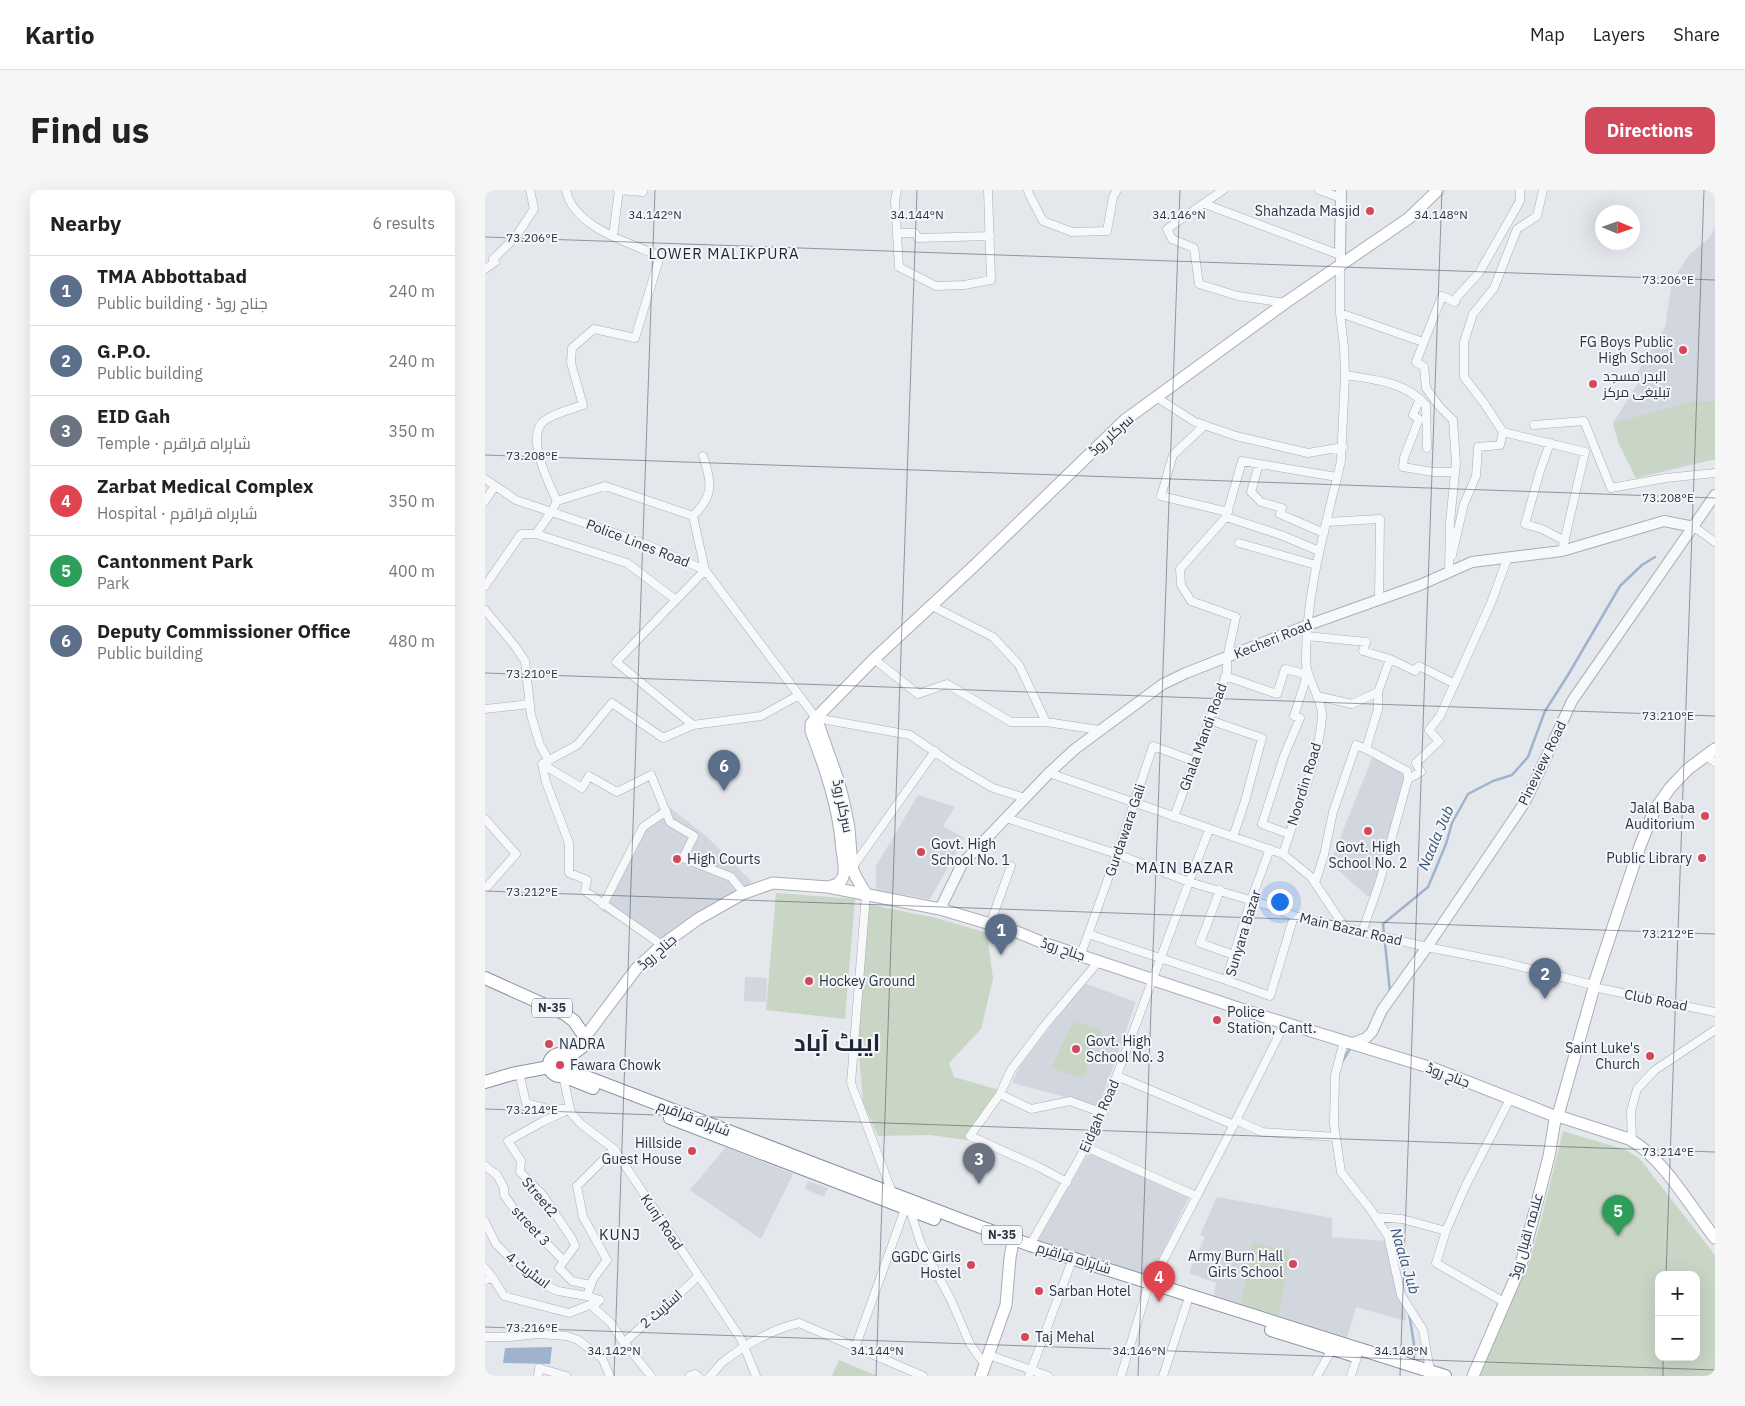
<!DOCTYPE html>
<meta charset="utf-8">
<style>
:root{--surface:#fff;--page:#f6f6f6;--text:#222;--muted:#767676;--line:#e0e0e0;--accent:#d1495b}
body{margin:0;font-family:"IBM Plex Sans",Cairo,sans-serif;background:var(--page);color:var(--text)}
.controls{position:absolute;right:15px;bottom:15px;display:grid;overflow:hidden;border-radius:10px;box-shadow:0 5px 20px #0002}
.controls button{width:45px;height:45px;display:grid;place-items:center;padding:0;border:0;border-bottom:1px solid var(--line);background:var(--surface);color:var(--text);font:25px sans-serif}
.compass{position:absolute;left:1110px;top:15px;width:45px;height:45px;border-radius:50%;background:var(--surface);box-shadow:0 5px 20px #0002;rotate:92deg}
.you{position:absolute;left:794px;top:711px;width:18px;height:18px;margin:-12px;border:4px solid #fff;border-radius:50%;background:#1a73e8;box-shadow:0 0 0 8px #1a73e833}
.badge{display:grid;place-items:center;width:32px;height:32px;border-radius:50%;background:var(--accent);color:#fff;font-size:16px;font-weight:700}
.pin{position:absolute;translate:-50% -41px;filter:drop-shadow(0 1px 2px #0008)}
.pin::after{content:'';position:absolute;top:26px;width:18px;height:15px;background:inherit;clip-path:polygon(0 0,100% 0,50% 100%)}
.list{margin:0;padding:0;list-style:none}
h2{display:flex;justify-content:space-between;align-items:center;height:65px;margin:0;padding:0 20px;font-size:21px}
h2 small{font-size:16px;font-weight:400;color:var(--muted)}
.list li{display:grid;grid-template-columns:32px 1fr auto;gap:15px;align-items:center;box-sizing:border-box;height:70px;padding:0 20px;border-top:1px solid var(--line)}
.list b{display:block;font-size:19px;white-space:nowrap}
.list p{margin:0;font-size:16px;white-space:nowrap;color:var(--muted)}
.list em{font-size:16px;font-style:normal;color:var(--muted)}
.map{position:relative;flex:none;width:1230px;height:1186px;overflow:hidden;border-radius:10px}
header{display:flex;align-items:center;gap:30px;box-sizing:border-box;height:70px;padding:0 25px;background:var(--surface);border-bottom:1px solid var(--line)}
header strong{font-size:24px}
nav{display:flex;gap:28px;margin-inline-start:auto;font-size:18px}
.intro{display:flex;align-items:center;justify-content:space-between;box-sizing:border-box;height:120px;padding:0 30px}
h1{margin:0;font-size:35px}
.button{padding:12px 22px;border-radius:10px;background:var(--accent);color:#fff;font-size:18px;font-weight:700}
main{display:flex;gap:30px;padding:0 30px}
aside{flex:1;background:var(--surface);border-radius:10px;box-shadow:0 5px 20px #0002}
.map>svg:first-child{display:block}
</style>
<header>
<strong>Kartio</strong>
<nav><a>Map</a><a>Layers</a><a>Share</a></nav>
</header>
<div class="intro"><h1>Find us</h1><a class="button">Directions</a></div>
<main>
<aside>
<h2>Nearby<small>6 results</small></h2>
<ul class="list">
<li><span class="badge" style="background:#5c6f8a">1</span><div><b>TMA Abbottabad</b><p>Public building · جناح روڈ</p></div><em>240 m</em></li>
<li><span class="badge" style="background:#5c6f8a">2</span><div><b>G.P.O.</b><p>Public building</p></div><em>240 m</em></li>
<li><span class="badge" style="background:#6b7280">3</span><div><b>EID Gah</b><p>Temple · شاہراہ قراقرم</p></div><em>350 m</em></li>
<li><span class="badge" style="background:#e0444e">4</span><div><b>Zarbat Medical Complex</b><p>Hospital · شاہراہ قراقرم</p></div><em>350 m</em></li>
<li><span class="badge" style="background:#2e9e5b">5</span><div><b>Cantonment Park</b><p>Park</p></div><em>400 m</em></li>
<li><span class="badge" style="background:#5c6f8a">6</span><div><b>Deputy Commissioner Office</b><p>Public building</p></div><em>480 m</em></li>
</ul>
</aside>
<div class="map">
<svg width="1230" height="1186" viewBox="0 0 1230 1186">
<rect width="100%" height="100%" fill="#e4e7ec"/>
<path fill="#d2d6de" d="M1230 36V269L1151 288 1134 254 1128 233 1153 193 1152 183 1180 137 1187 91 1204 65 1225 47Z
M888 566 922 582 888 707 881 705 845 673Z
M433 605 470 617 458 636 479 648 445 709 391 700V676Z
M179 613 221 646 267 692 174 751 117 721 153 642Z
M260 787 282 788 281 812 259 811Z
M599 793 651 812 614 916 527 893 535 876Z
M241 957 308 984 276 1049 205 1000Z
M606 959 707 1001 670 1077 657 1084 553 1050Z
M323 991 343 998 339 1007 320 999Z
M732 1007 847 1028V1047L902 1051 919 1110 921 1131 871 1117 862 1148 729 1106 731 1093 704 1083 720 1047 715 1045Z"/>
<path fill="#c9d6c5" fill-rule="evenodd" d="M1210 211H1230V269L1151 288 1134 254 1128 233Z
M291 703 370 709 360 829 281 820Z
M382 714 451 728 502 743 508 789 496 839 464 873 469 887 514 900 482 950 445 945 393 946 378 913 372 838Z
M589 830 617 841 598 889 566 878Z
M1078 941 1141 960 1154 968 1230 1065V1186H995L1002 1152 1043 1077 1057 1026ZM1174 1085H1211V1167H1174Z
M768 1051 805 1062 794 1126 756 1114Z
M354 1170 392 1186H347Z"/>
<path fill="#9fb4cc" d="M67 1157 65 1174 18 1173 20 1158Z"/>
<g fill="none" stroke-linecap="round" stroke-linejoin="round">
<path stroke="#9fb4cc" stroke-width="2.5" d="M905 802 898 734 943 697 961 654 967 633 983 604 1008 591 1027 585 1043 567 1060 521 1083 485 1135 396 1157 375 1170 367
M857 872 866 857
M924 1123 929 1154V1168"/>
<g stroke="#a9aeb7" stroke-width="9">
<path id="minor" d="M133 0 158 2
M412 0 410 11 414 77 451 96 479 95 506 90 503 0
M543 0 544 4 558 31 587 42 622 41 628 7 632 0
M738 0 682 39 687 49 709 58 714 94 753 106 800 113
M834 0 856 8
M1058 0 1052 26 1032 39 1009 98 988 124 979 152V187L999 213 1018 242 1100 262 1077 361
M720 14 855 65V123L859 157 860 185 856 271C841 335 820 405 821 472 821 488 838 511 837 526 834 571 811 621 798 664
M412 43H430L433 48 505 46
M128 46 134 0
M0 79 10 72 8 69 30 48 49 19 45 0
M855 123 938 152
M860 185C890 190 919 191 941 215L942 258
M671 207 710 232 751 246 823 263 858 257
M935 209 928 225 934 229 919 268 918 277 948 282H970
M720 235 688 265 676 306 743 322
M1049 235 1099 231 1126 298 1181 288 1230 283
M1065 253 1055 281 1040 334 1057 339 1080 351
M774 274 766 302 776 312 797 318 795 324 839 343
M0 289 31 310 156 352 220 380 331 528 425 545 469 575 508 598 540 608
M0 311 10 296
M72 311 120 296 208 326
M208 326 220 380 131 472 208 535
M208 326C229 306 227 292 218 266
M741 327 796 345 834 361
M841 332 895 329 894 410
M1209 337 1230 352
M51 344 142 373 191 410
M754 353 831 375
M967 365 979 314 991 286 993 257 1015 255 1018 242
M964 382 965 332 971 273 968 230 954 216 941 198 939 177 931 172 957 106 970 112 972 107 994 83 1035 11V0
M0 396 36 344H51L67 321 72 311C64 294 40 246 59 231 67 224 87 219 98 215L86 173 87 158 109 139 150 148 175 66C144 53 88 37 81 0
M447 416 508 447 534 475 561 532 614 540
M0 420 30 456 40 471 46 525 55 555 64 571
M822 446 881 452 878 461 905 469 930 481 934 476 970 494
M389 469 433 504 462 494 526 532H561
M740 486 792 504 800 479 820 484
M893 502V519L881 559 922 581 923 589
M832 506 867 514 893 502 905 469
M0 519 45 514
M724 530 777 548 760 611 748 647
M1220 566 1230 572
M57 574 97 598 104 586 132 602 166 585 185 632 209 646 198 668 246 687 259 703
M564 583 798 664 826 687 860 738
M689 627 742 482V468L751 427 706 411 696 395 695 379 741 327 757 271 852 287
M521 628 632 664 704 692 724 640
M0 629 31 664 0 699
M804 644 777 634 799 566 815 528 809 526 820 492 821 479
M785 659 766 710 741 790 785 806 809 726
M367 678 450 561
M830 693 839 665 848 622 871 555 881 559
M735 700 715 753 749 765
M381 704 366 893 408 1005
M118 715 158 637 181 621
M505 734 526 676
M877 742 894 694 923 589 936 582 931 573 954 551 944 540 955 526 1006 413 1023 367
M603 744 741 790
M177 755 100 701 102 690 84 683V653L61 592 57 574 92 555 127 513 178 548 208 535 276 526 314 505
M596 764 632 664 668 556 709 571
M1113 798 1230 822
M859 851 850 885 849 934 856 982 886 1020 903 1046 916 1105 938 1140 945 1181
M34 882 41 913 64 919H85L57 932 23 951 36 971 35 982 57 1004 87 1049 90 1056 74 1078 87 1091 105 1095
M78 886 86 923 96 934 129 959 256 1149 271 1186
M632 886 749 935
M515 904 526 880 560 835 614 771
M751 930 777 942 851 947
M1147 950 1146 921 1152 899 1170 880 1230 840
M601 957 711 1006
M129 959 92 996 98 1027 122 1070 108 1089 102 1106 115 1110 108 1117 126 1133 137 1150 166 1186
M0 976 12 985 19 998V1005L32 1023 79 1071
M582 992 552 976 485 946 515 904 546 919 585 911 618 923
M425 1020 436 1054 466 1110 485 1154 500 1175
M891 1027 917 1029 961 1041 951 1073 1019 1112
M0 1032 11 1054 22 1065 57 1094 73 1101 102 1106
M961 1041 980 997 1025 909
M545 1055 593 971 619 920 704 692 785 716 809 726 942 757 1018 772 1104 794
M0 1078 8 1088 0 1090
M8 1088 19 1106 84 1123 112 1112
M667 1092 738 956 800 833
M0 1147H25L53 1144 82 1146 93 1150 117 1168 125 1186
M139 1153C163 1129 190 1110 213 1086
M370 1158 420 1019
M504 1165 563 1186
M53 1186 54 1178 81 1186
M205 1186 210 1184 213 1186
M225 1186C230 1182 233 1176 238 1172 259 1155 288 1139 314 1133L438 1186
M544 1186 585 1076
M636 1186 662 1100
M678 1186 702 1113
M832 1186 847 1159
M866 1186 872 1167"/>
</g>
<g stroke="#a9aeb7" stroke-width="12">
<path id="tertiary" d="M855 65 856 0
M455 719 477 674 564 583 590 559 678 494 701 483 823 435 935 395 987 372 1077 361 1179 331 1209 337
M868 853 881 848 887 842 897 820 942 757 1038 615 1045 602 1087 511 1230 305"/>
</g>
<g stroke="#a9aeb7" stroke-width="13">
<path id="secondary" d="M331 528 353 590 359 613 364 638 367 678 371 687 381 704
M343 697C350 695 355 694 358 687 361 679 358 668 357 660 354 618 341 580 326 541V534L331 528 389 469 489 376 640 230 800 113 924 28 953 0
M1110 791 1155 656 1169 621 1185 598 1203 579 1230 559
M100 847 151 779 177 755 213 729 259 703 288 693 343 697 455 719 532 742 561 754 777 826 950 879 1067 925
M1074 922 1108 801
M1076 927 1144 949C1178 967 1206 1018 1230 1048
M496 1186 521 1115 525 1068 527 1057
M988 1186 1036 1075 1064 966 1070 930"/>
</g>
<g stroke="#8b94a3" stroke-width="14">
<path id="trunk" d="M0 788 80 824 89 831 100 847 97 857 83 867
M64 875a11 11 0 1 1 22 0a11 11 0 1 1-22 0Z
M86 874 99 886 482 1032 545 1055 960 1186
M78 886 108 898
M0 892 27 884 64 877
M185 928 449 1029
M786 1140 867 1165"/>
</g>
<use href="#minor" stroke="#f7f8fa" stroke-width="8"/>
<use href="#tertiary" stroke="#f7f8fa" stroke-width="10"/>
<use href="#secondary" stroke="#fff" stroke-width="11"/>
<use href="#trunk" stroke="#fff" stroke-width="12"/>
</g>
<path fill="none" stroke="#2b3445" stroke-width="1" stroke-opacity="0.45" d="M0 47 1230 90M0 265 1230 308M0 483 1230 526M0 701 1230 744M0 919 1230 962M1181 1085 1219 0M0 1137 1230 1180M129 1186 170 0M391 1186 432 0M653 1186 695 0M915 1186 957 0M1178 1186V1167"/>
<g fill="#d1495b" stroke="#f4f6f9" stroke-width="2">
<circle cx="885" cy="21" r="5"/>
<circle cx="1198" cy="160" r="5"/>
<circle cx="1108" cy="194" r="5"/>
<circle cx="1220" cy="626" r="5"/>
<circle cx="883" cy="641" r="5"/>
<circle cx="436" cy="662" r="5"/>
<circle cx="1217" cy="668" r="5"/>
<circle cx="192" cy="669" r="5"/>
<circle cx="324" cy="791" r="5"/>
<circle cx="732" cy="830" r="5"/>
<circle cx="64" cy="854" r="5"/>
<circle cx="591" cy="859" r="5"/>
<circle cx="1165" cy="866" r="5"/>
<circle cx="75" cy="875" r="5"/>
<circle cx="207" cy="961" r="5"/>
<circle cx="808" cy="1074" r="5"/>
<circle cx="486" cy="1075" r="5"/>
<circle cx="554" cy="1101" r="5"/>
<circle cx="540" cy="1147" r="5"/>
</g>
<g text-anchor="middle" stroke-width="4" stroke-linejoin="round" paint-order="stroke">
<g fill="#f4f6f9" stroke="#676e7b" stroke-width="1">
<rect x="47" y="808.5" width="40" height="19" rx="4"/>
<rect x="497" y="1035.5" width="40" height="19" rx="4"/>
</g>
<g font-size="12" font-weight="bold" fill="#2b3445">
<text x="67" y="822">N-35</text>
<text x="517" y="1049">N-35</text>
</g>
<g font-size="14" fill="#2b3445" stroke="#f4f6f9" text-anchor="start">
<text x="875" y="26" text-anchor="end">Shahzada Masjid</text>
<text x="1188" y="157" text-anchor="end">FG Boys Public<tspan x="1188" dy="16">High School</tspan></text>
<text x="1118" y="191">البدر مسجد<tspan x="1118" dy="16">تبلیغی مرکز</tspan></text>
<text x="1210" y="623" text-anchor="end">Jalal Baba<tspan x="1210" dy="16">Auditorium</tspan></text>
<text x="446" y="659">Govt. High<tspan x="446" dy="16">School No. 1</tspan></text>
<text x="883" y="662" text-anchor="middle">Govt. High<tspan x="883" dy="16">School No. 2</tspan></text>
<text x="1207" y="673" text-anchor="end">Public Library</text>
<text x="202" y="674">High Courts</text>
<text x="334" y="796">Hockey Ground</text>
<text x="742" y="827">Police<tspan x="742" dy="16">Station, Cantt.</tspan></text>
<text x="601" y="856">Govt. High<tspan x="601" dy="16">School No. 3</tspan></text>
<text x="74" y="859">NADRA</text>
<text x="1155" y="863" text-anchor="end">Saint Luke's<tspan x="1155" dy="16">Church</tspan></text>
<text x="85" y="880">Fawara Chowk</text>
<text x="197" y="958" text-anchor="end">Hillside<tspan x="197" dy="16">Guest House</tspan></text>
<text x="798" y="1071" text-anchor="end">Army Burn Hall<tspan x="798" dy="16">Girls School</tspan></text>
<text x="476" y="1072" text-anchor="end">GGDC Girls<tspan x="476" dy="16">Hostel</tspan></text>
<text x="564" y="1106">Sarban Hotel</text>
<text x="550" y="1152">Taj Mehal</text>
</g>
<g font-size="14" fill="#2b3445" stroke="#f4f6f9">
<text transform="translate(626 245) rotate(-42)" y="5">سرکلر روڈ</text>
<text transform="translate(153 353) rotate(21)" y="5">Police Lines Road</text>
<text transform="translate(788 449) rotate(-22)" y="5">Kecheri Road</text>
<text transform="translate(718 547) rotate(-70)" y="5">Ghala Mandi Road</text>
<text transform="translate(1057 573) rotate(-64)" y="5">Pineview Road</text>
<text transform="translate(819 594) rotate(-73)" y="5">Noordin Road</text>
<text transform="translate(358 616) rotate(78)" y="5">سرکلر روڈ</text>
<text transform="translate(640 640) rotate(-71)" y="5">Gurdawara Gali</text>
<text transform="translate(866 739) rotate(13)" y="5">Main Bazar Road</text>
<text transform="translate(758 743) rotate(-73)" y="5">Sunyara Bazar</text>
<text transform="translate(578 759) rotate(18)" y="5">جناح روڈ</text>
<text transform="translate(172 762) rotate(-41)" y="5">جناح روڈ</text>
<text transform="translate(1171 810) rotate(11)" y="5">Club Road</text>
<text transform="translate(963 885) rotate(21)" y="5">جناح روڈ</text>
<text transform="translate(614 926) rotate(-66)" y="5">Eidgah Road</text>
<text transform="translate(209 928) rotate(21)" y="5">شاہراہ قراقرم</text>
<text transform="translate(55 1007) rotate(50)" y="5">Street2</text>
<text transform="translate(177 1032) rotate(56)" y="5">Kunj Road</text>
<text transform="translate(46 1036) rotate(47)" y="5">street 3</text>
<text transform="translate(1041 1046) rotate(-74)" y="5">علامہ اقبال روڈ</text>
<text transform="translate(589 1068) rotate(17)" y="5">شاہراہ قراقرم</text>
<text transform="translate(43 1080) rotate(37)" y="5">اسٹریٹ 4</text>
<text transform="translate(176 1119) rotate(-41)" y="5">اسٹریٹ 2</text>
</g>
<g font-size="15" letter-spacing="1" fill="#1d2536" stroke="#f4f6f9">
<text x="239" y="69">LOWER MALIKPURA</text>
<text x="700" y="683">MAIN BAZAR</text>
<text x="135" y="1050">KUNJ</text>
</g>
<g font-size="15" font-style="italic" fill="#34527a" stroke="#f4f6f9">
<text transform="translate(951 648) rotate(-67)" y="5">Naala Jub</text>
<text transform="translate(920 1071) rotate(73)" y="5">Naala Jub</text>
</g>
<g font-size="24" font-weight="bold" fill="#1d2536" stroke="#f4f6f9">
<text x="352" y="861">ایبٹ آباد</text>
</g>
</g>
<g font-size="12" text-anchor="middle" fill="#2b3445" stroke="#f4f6f9" stroke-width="4" stroke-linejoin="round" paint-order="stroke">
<text x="170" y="29">34.142°N</text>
<text x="432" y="29">34.144°N</text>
<text x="694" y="29">34.146°N</text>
<text x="956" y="29">34.148°N</text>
<text x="47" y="52">73.206°E</text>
<text x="1183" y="94">73.206°E</text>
<text x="47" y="270">73.208°E</text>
<text x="1183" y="312">73.208°E</text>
<text x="47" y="488">73.210°E</text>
<text x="1183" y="530">73.210°E</text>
<text x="47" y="706">73.212°E</text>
<text x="1183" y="748">73.212°E</text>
<text x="47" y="924">73.214°E</text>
<text x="1183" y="966">73.214°E</text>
<text x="47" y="1142">73.216°E</text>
<text x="129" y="1165">34.142°N</text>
<text x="392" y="1165">34.144°N</text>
<text x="654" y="1165">34.146°N</text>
<text x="916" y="1165">34.148°N</text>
</g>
</svg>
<div class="controls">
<button>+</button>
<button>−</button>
</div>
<svg class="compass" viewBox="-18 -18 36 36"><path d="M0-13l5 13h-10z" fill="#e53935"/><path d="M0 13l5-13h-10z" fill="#767676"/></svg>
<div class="you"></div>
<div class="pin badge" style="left:516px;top:765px;background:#5c6f8a">1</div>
<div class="pin badge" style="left:1060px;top:809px;background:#5c6f8a">2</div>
<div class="pin badge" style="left:494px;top:994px;background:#6b7280">3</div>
<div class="pin badge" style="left:674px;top:1112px;background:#e0444e">4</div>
<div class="pin badge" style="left:1133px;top:1046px;background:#2e9e5b">5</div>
<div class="pin badge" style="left:239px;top:601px;background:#5c6f8a">6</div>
</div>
</main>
